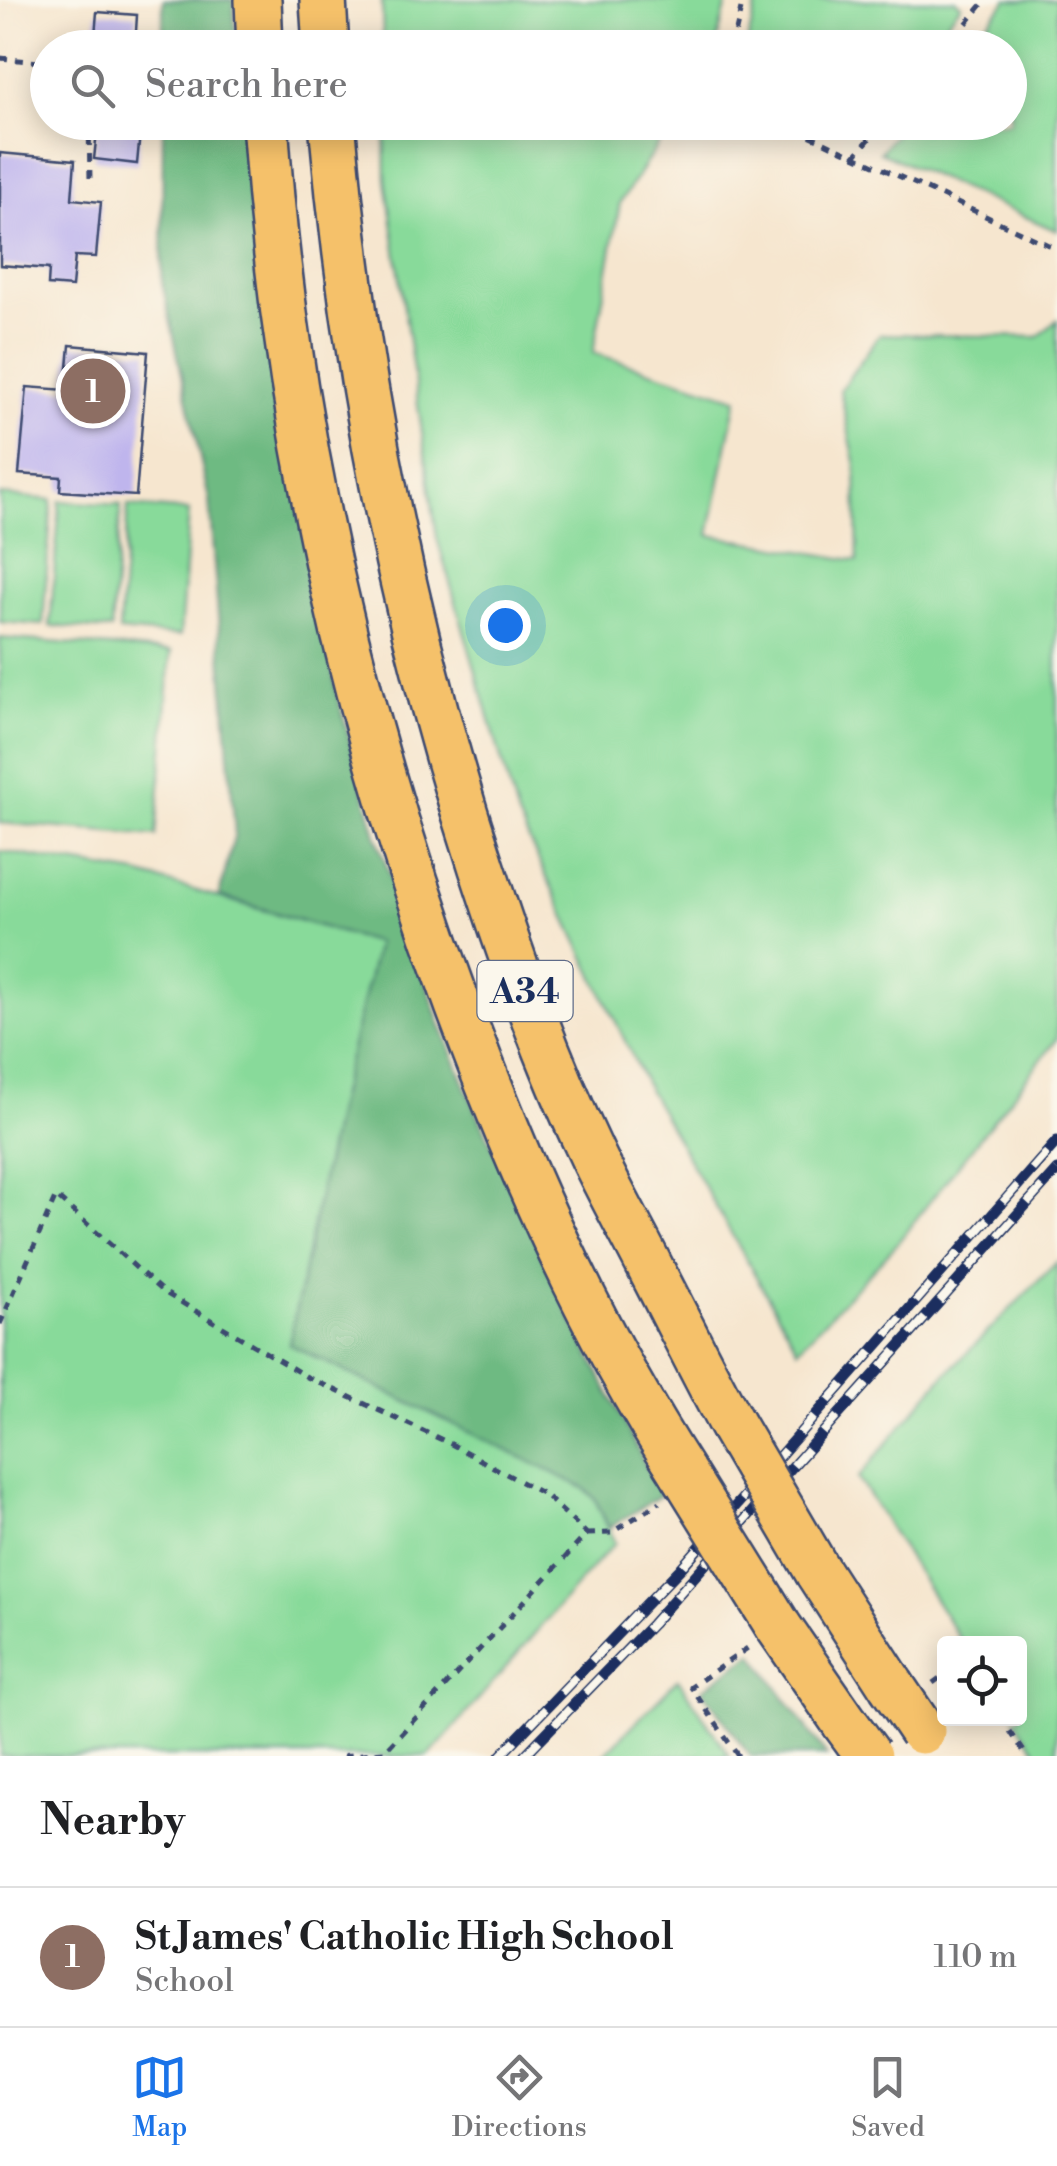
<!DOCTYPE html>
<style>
:root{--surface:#fff;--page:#f6f6f6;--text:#202124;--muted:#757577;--line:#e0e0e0;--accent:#1a73e8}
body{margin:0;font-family:"Libre Bodoni",serif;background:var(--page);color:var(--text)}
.controls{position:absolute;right:30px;bottom:30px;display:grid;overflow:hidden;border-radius:10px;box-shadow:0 5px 25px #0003}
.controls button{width:90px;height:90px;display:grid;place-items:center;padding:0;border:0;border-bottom:2px solid var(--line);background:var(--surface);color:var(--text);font:50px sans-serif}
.you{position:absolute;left:505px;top:625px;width:35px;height:35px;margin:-25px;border:8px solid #fff;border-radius:50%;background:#1a73e8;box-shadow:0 0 0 15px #1a73e833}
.badge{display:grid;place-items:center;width:65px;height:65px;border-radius:50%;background:var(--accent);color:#fff;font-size:32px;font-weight:700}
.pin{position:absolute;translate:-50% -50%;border:5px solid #fff;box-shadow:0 2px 10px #0006}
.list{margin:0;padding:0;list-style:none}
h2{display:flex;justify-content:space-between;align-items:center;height:130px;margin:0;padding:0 40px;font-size:42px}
h2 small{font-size:32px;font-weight:400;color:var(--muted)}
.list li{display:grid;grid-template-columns:65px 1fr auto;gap:30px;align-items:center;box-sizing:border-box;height:140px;padding:0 40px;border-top:2px solid var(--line)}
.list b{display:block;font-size:38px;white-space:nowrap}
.list p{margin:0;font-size:32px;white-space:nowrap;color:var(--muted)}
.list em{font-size:32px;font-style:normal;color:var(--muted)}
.icon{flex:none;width:55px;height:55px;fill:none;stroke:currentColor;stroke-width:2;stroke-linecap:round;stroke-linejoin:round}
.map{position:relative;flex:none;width:1057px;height:1756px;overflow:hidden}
.search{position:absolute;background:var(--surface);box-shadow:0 5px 25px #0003;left:30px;right:30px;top:30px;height:110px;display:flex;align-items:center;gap:25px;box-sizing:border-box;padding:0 35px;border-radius:55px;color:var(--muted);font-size:38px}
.sheet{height:270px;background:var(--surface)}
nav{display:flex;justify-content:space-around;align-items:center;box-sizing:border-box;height:140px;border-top:2px solid var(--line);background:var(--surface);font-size:28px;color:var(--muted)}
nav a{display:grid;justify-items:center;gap:5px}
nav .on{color:var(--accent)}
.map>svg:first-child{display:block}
</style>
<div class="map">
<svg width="1057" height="1756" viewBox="0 0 1057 1756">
<rect width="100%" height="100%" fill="#fbf7ec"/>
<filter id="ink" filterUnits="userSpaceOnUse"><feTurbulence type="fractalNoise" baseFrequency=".01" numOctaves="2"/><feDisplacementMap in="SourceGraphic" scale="20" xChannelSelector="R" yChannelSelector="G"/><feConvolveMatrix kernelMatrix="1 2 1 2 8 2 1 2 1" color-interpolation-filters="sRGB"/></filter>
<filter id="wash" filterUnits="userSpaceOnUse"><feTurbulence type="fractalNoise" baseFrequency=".0048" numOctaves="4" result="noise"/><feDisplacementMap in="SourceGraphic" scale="40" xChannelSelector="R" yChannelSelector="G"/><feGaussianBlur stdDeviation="2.25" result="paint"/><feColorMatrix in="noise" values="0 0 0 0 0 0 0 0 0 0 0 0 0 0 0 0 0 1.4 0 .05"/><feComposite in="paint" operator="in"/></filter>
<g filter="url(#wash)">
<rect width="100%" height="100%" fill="#f6e6cf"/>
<path fill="#88da9a" stroke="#52847c" stroke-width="2.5" d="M382 0H728L715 48 383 47Z
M758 0H956L961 5 927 47H746Z
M1007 0H1057V231L880 152 904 123 1010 122V48L967 47Z
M385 123H672L620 203 593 353 737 398 709 535 858 561 856 466 840 390 880 334 1038 337 1057 320V1039L895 1246 798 1349 649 1091 518 817 437 538 386 180Z
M0 495 52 500 43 625 0 622Z
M60 501 121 505 111 630 50 626Z
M128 506 189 511 180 636 119 631Z
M0 638 171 652 156 836 0 823Z
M0 851 138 874 378 943 335 1115 289 1344 584 1488 595 1499 615 1543C550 1612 492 1686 429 1756H0Z
M1057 1262V1756H1041L1014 1719 1020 1718V1644L962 1643 858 1478 941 1379Z
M678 1679 730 1756H603Z"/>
<path fill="#6eba82" stroke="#447470" stroke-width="2.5" d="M163 0H233L237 47H163Z
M163 123H242L251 214 336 690 377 838 440 1023 471 1099 572 1320 661 1495 609 1528 595 1499 584 1488 289 1344 335 1115 377 943 219 896 235 833 209 499 162 282Z
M753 1653 827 1756H750L702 1689Z"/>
<g id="blocks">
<path fill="#bfb5ed" d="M97 12 137 15 135 48H94Z
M98 122H141L137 164 94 159Z
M0 153 75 160 72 199 101 202 96 257 75 256 72 287 48 285 49 269 0 265Z
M70 345 148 352 136 496 60 491 61 477 19 474 27 387 66 390Z"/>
</g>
</g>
<g filter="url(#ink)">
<use href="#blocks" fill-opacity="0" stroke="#3c4a6f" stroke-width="2.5"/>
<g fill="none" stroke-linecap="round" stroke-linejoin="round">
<g stroke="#3c4a6f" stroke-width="50">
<path id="trunk" d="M258 0 260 48
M323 0 326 48
M265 122C285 424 353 721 458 1005 518 1167 589 1327 683 1473
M332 122C354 377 403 625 482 868 513 963 547 1060 590 1150 609 1191 632 1231 652 1271 679 1323 704 1374 732 1425
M818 1572 891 1685
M778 1626 845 1723"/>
</g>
<path stroke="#3c4a6f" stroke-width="5" stroke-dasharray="8 8" stroke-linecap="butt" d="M732 48 743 0
M946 48 986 0
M0 58 48 63
M89 122 90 180
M781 122 1057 249
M854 157 884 122
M0 1324 56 1196 162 1291 307 1377 451 1444 545 1495 587 1534 384 1752 339 1756
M587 1534 611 1533 660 1502
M933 1683 944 1675
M1001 1718 1027 1756
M738 1756 691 1687 749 1647"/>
<use href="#trunk" stroke="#f5c16b" stroke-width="45"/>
<g stroke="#1b2f5e" stroke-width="11">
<path id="rail" d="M500 1756 681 1568 1057 1141
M524 1756 652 1624 1057 1170"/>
</g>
<use href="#rail" stroke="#fbf7ec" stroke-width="8" stroke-dasharray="22" stroke-linecap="butt"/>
<g stroke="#3c4a6f" stroke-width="50" stroke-linecap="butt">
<path id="trunk-bridge" d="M732 1425 818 1572
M683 1473 778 1626
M891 1685 922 1731
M845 1723 869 1756"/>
</g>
<use href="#trunk-bridge" stroke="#f5c16b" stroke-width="45"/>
</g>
</g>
<g text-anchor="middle" stroke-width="10" stroke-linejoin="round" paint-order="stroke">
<rect fill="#fbf7ec" stroke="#5e6b89" stroke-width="2.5" x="477.5" y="961" width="95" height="60" rx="8"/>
<g font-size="35" font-weight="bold" fill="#1b2f5e">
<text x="525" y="1003">A34</text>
</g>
</g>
</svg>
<div class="controls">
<button><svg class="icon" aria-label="locate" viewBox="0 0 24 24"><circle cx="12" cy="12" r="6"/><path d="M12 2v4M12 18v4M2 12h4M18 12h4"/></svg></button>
</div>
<div class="you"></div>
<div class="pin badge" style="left:93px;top:391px;background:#8d6e63">1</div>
<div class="search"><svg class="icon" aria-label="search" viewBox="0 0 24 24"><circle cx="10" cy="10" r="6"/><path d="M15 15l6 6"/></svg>Search here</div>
</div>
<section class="sheet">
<h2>Nearby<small></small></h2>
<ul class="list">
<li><span class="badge" style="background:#8d6e63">1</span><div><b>St James' Catholic High School</b><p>School</p></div><em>110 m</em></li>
</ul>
</section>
<nav>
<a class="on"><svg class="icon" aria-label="map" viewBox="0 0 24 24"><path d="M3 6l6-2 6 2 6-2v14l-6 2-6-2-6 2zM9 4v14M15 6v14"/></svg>Map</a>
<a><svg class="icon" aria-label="directions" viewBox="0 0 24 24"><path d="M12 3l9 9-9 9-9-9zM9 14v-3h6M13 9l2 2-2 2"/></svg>Directions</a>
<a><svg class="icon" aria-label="saved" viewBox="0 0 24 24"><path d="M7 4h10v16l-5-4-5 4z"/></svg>Saved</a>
</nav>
